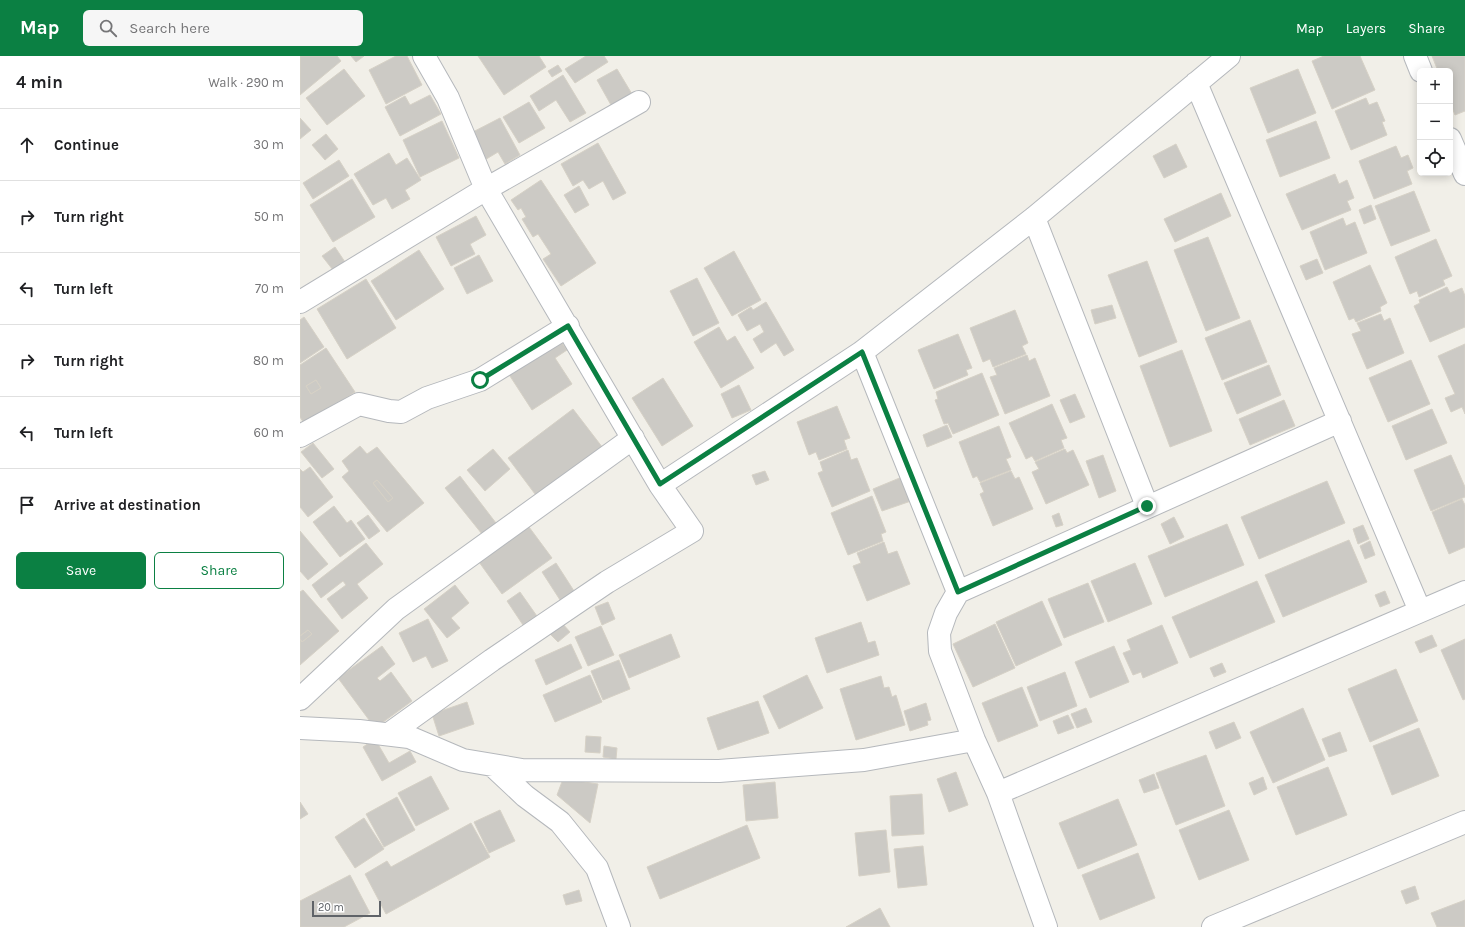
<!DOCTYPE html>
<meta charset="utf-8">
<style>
:root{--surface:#fff;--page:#f6f6f6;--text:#202124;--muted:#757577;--line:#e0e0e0;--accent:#0b8043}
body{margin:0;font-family:Karla,sans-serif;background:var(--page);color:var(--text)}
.controls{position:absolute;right:12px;top:12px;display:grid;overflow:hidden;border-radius:6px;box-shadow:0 2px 10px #0003}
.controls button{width:36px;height:36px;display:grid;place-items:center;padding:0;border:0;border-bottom:1px solid var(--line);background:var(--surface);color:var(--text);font:20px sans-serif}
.scale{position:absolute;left:12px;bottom:10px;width:69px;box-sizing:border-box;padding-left:4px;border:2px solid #5f6368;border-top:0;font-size:11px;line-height:14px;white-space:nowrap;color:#5f6368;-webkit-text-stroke:3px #fff;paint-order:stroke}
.stop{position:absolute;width:12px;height:12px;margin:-9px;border:3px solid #0b8043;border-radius:50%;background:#fff}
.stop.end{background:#0b8043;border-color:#fff;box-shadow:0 1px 4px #0008}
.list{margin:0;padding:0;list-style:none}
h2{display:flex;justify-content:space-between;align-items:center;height:52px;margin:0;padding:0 16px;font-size:17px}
h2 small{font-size:13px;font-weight:400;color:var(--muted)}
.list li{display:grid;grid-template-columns:26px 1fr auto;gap:12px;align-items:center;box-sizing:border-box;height:72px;padding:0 16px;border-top:1px solid var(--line)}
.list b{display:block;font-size:15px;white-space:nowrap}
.list em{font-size:13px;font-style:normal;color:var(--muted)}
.actions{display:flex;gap:8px;padding:12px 16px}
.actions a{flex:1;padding:9px 0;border:1px solid var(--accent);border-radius:6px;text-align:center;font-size:14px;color:var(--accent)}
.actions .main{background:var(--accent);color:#fff}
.icon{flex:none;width:22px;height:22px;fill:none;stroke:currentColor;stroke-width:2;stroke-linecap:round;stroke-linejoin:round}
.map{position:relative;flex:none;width:1165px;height:871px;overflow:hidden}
header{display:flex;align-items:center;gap:24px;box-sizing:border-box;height:56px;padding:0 20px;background:var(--accent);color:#fff}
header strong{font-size:19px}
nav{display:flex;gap:22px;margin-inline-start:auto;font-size:14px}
.search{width:280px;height:36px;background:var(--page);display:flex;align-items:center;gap:10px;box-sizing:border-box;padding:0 14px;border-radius:6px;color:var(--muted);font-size:15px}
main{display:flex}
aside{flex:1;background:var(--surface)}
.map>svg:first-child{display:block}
</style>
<header>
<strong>Map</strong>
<div class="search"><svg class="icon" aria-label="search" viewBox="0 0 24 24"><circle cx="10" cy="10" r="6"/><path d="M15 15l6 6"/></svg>Search here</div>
<nav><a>Map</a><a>Layers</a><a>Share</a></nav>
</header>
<main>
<aside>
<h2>4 min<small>Walk · 290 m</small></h2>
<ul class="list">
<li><svg class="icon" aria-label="ahead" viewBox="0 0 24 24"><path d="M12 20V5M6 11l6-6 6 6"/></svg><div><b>Continue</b></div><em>30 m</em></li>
<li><svg class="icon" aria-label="right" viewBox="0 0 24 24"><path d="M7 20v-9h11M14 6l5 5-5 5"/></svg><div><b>Turn right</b></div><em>50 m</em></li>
<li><svg class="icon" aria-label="left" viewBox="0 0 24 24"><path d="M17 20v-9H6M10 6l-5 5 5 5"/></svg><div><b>Turn left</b></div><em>70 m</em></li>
<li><svg class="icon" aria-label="right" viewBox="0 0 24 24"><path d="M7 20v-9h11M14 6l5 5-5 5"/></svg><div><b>Turn right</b></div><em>80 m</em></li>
<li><svg class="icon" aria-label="left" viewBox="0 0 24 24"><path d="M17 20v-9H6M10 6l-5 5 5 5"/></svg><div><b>Turn left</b></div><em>60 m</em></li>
<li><svg class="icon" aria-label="arrive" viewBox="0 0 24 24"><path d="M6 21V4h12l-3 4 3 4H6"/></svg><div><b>Arrive at destination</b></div></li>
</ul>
<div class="actions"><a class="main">Save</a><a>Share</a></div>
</aside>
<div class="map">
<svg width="1165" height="871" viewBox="0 0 1165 871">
<rect width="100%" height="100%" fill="#f1efe8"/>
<path fill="#cccac5" stroke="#d6d1c6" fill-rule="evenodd" d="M0 0H37L41 5 0 39Z
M51 0H64L56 6Z
M96 0H107L122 29 86 48 69 14Z
M178 0H239L246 11 204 39Z
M286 0H304L308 6 275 27 265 13Z
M1024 0H1060L1075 34 1032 53 1012 5Z
M1132 0H1165V55L1155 59 1150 46V15H1138Z
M258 9 262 15 252 21 248 15Z
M44 13 65 40 27 69 6 42Z
M317 13 332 38 311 49 297 24Z
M998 13 1016 57 968 77 950 32Z
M263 19 286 57 270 66 256 44 239 55 230 40Z
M130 39 141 58 100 80 85 51 105 40 110 49Z
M1066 42 1069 49 1077 46 1085 65 1082 66 1087 79 1051 94 1035 55Z
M229 46 245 72 219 87 203 61Z
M0 62 11 74 0 83Z
M200 62 220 99 205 108 198 96 183 105 169 78Z
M142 65 159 102 120 121 103 84Z
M1016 65 1030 102 980 121 966 84Z
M26 78 38 93 25 104 12 89Z
M298 87 326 137 313 144 303 125 289 133 283 124 273 130 261 108Z
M876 88 887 111 864 122 853 100Z
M1096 90 1101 102 1108 99 1113 112 1107 115 1112 128 1074 143 1059 105Z
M89 97 96 109 107 102 121 124 105 134 110 143 92 153 86 142 73 149 54 118Z
M39 104 49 120 13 143 3 127Z
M1035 118 1039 128 1047 124 1054 142 1047 145 1051 154 1002 174 986 138Z
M52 123 75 161 33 186 10 149Z
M241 124 296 207 261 230 243 203 251 198 238 178 233 181 222 163 226 161 221 152 218 154 211 144Z
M279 130 289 149 275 157 264 139Z
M1114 135 1130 175 1091 190 1075 150Z
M921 137 931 160 875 186 864 163Z
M1071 149 1076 163 1064 168 1059 154Z
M176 160 186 179 170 188 175 198 151 210 136 181Z
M1043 162 1046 170 1055 166 1067 197 1025 214 1010 176Z
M908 181 940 262 906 275 874 194Z
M1136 183 1152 220 1143 224 1145 229 1119 241 1117 235 1110 238 1095 201Z
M35 191 45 206 33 214 22 200Z
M119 194 144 233 96 264 71 225Z
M434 195 461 244 432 260 404 212Z
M179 199 193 225 167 238 154 212Z
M1017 203 1023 217 1006 224 1000 210Z
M847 205 877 286 839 301 808 219Z
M1070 209 1087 247 1080 251 1081 255 1056 266 1054 262 1049 264 1033 226Z
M397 222 419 267 393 280 370 235Z
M66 223 96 272 47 303 17 253Z
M1147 231 1150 237 1162 232 1165 240V271L1130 286 1114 250 1120 247 1119 244Z
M466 246 494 294 484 300 476 287 461 297 453 283 464 276 460 268 447 275 438 259 451 251 453 254Z
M812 249 816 262 795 268 791 254Z
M715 254 728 287 722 290 726 298 693 311 690 303 683 306 670 272Z
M1081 258 1084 265 1090 262 1104 297 1067 313 1052 278 1061 275 1057 267Z
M4 261 24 291 0 307V264Z
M950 264 967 306 922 324 905 282Z
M419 271 427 285 435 280 454 312 421 332 394 286Z
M658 278 672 312 666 314 668 319 634 333 618 294Z
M260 284 267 294 255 302 272 328 232 354 208 317Z
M1165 288V358L1162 351 1151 356 1145 342 1155 338 1138 300Z
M26 292 55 336 5 369 0 361V309ZM16 324 21 332 11 338 6 330Z
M882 294 912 375 870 391 840 310Z
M727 299 729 305 735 302 750 340 705 358 690 321 697 319 694 312Z
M1111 304 1130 348 1088 366 1069 322Z
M969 309 981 339 937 358 924 327Z
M682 317 699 359 653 378 648 367 644 368 635 344 638 343 636 336Z
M363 322 393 370 362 390 332 342Z
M16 324 21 332 11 338 6 330Z
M439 329 451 354 432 362 421 338Z
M775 338 785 361 770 367 760 344Z
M984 344 995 370 950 389 939 363Z
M752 348 767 382 761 384 764 392 735 405 732 400 726 403 709 367Z
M537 350 550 382 544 384 547 393 519 404 516 396 509 399 497 366Z
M273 353 306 396 241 446 208 402Z
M1132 353 1147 387 1106 404 1092 370Z
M647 369 652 381 627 391 623 379Z
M699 370 711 401 706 403 711 414 680 426 677 420 673 422 659 386Z
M13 387 34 413 22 422 1 396Z
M60 390 67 398 77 391 124 447 87 476 42 421 49 415 42 405ZM77 424 93 442 88 446 73 427Z
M193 393 210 413 185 435 167 414Z
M765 393 767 397 773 394 789 429 746 448 732 416 739 413 735 406Z
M548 394 551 404 557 402 570 435 532 451 518 417 523 415 520 406Z
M803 399 816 435 799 442 786 405Z
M1151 399 1165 431V441L1131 455 1114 414Z
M10 411 33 441 8 461 0 451V413L3 416Z
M465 415 469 424 456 429 452 419Z
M711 415 715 423 719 421 733 453 693 470 680 438 684 436 680 427Z
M160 420 196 467 182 478 145 432Z
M602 421 611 445 582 455 573 433Z
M77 424 93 442 88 446 73 427Z
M1027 425 1045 467 959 503 941 461Z
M572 440 586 476 581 478 583 485 548 499 531 457Z
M1162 443 1165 449V491L1149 498 1132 456Z
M34 450 47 467 51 464 65 483 40 501 13 466Z
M759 457 763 469 756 471 752 460Z
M68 459 80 475 69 483 57 467Z
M874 461 884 481 870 488 861 468Z
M927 468 944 509 865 541 848 500Z
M1063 469 1069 483 1058 488 1053 473Z
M229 471 252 502 202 538 179 506Z
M0 475 28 508 8 524 0 515Z
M1049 484 1067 526 983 561 965 519Z
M1070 485 1075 499 1065 503 1060 490Z
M584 486 588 498 597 495 610 528 567 545 553 510 561 507 557 497Z
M66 487 83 508 57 528 68 542 42 563 27 543 46 529 43 525 21 542 12 529Z
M256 507 276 538 262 547 242 516Z
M835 507 852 548 808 566 791 525Z
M957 525 975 566 890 602 872 561Z
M788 527 804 566 764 582 748 543Z
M155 529 169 547 151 562 160 572 147 582 124 553Z
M3 534 39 575 0 609V583L2 586 12 578 8 574 0 580V536Z
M1085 535 1090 547 1080 551 1075 539Z
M220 536 239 563 225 572 207 545Z
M742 545 762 589 716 610 696 566Z
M308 546 315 563 302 569 295 551Z
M128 563 148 605 132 612 126 600 113 606 99 577Z
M561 566 568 587 575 585 579 599 527 617 515 582Z
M262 567 270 576 258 586 250 578Z
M695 568 715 612 673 631 653 588Z
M862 569 878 607 843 622 841 616 833 619 823 597 831 594 827 584Z
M301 570 314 599 288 610 275 581Z
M8 574 12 578 2 586 0 583V580Z
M371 578 380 601 329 622 319 599Z
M1132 579 1137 590 1120 597 1115 586Z
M1165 583V643L1163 644 1141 594Z
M271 588 282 612 246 629 235 604Z
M82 590 95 608 77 622 80 625 91 616 112 645 75 672 38 622Z
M814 590 829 626 790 642 775 606Z
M319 604 330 633 303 644 291 615Z
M922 607 926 616 914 621 910 612Z
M1096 613 1118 665 1070 686 1048 633Z
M765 616 777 650 740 665 727 631Z
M290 619 302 646 255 666 243 639Z
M507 619 523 652 479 673 463 640Z
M581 620 584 632 589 631 592 641 596 639 605 669 556 684 540 633Z
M722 631 738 670 698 686 682 647Z
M458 645 469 677 418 694 407 662Z
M167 646 174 668 139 680 132 658Z
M626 647 631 664 627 665 628 669 610 675 604 655Z
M786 652 792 666 777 672 771 658Z
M1003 652 1025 704 973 727 950 676Z
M768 659 774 672 758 678 753 665Z
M934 666 941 682 916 693 909 676Z
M1119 672 1139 720 1092 739 1073 690Z
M1040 676 1047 695 1029 701 1022 683Z
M286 680 301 681 300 697 285 696Z
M75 683 89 707 110 695 116 706 82 725 63 691Z
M304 690 317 692 316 703 303 701Z
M906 699 925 750 876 769 856 717Z
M1028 711 1047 759 996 779 977 731Z
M656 716 668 749 649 756 637 723Z
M854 718 859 732 844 737 839 724Z
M131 720 149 753 116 770 98 737Z
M963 721 967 733 954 739 949 727Z
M263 723 298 728 290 767 257 739Z
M475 726 478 762 446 765 443 729Z
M622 738 624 778 592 780 590 740Z
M97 741 115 774 84 791 66 758Z
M818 743 837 789 778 813 759 767Z
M0 746 8 758 0 763Z
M200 754 215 785 189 797 174 766Z
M929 754 949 804 899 824 879 774Z
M64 762 84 793 55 812 35 781Z
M171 767 190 801 86 858 65 818 87 805 91 811Z
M447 769 460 802 360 843 347 811Z
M586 774 590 816 559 820 555 777Z
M623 790 627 829 598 832 594 793Z
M838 797 855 842 800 864 782 819Z
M50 819 70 857 44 871H0V845Z
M1115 830 1119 843 1106 848 1101 835Z
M279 834 282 845 266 849 263 839Z
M1165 844V871H1137L1131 857Z
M580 852 590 871H546Z"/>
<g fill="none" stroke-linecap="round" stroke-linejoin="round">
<g stroke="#b5b8bc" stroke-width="24">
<path id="minor" d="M124 0 148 42 186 133 360 429
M1115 0 1121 15
M896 27 1120 555
M1150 83 1165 118
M734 162 847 450
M0 246 186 133 339 46
M562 296 658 536
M0 380 59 348 89 355 101 356 127 342 180 324 268 270
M0 643 96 553 333 382
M0 672 59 675 109 681 163 704 222 714 419 715 564 704 674 684
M89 678 192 604 307 526 392 475 360 429 562 296 734 162 929 0
M192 709 225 740 260 766 297 812 319 871
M698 737 1165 536
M746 871 698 737 674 684 640 595 639 577 646 557 658 536 1040 365
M913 871 1165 766"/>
</g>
<use href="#minor" stroke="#fff" stroke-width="22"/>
</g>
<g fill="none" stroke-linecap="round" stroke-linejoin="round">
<path stroke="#0b8043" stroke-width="5" d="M180 324 268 270 360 428 562 296 658 536 847 450"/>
</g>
</svg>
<div class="controls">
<button>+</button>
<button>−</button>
<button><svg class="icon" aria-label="locate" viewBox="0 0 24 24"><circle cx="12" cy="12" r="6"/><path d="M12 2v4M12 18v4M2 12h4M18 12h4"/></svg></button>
</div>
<div class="scale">20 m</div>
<div class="stop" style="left:180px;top:324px"></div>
<div class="stop end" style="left:847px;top:450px"></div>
</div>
</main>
